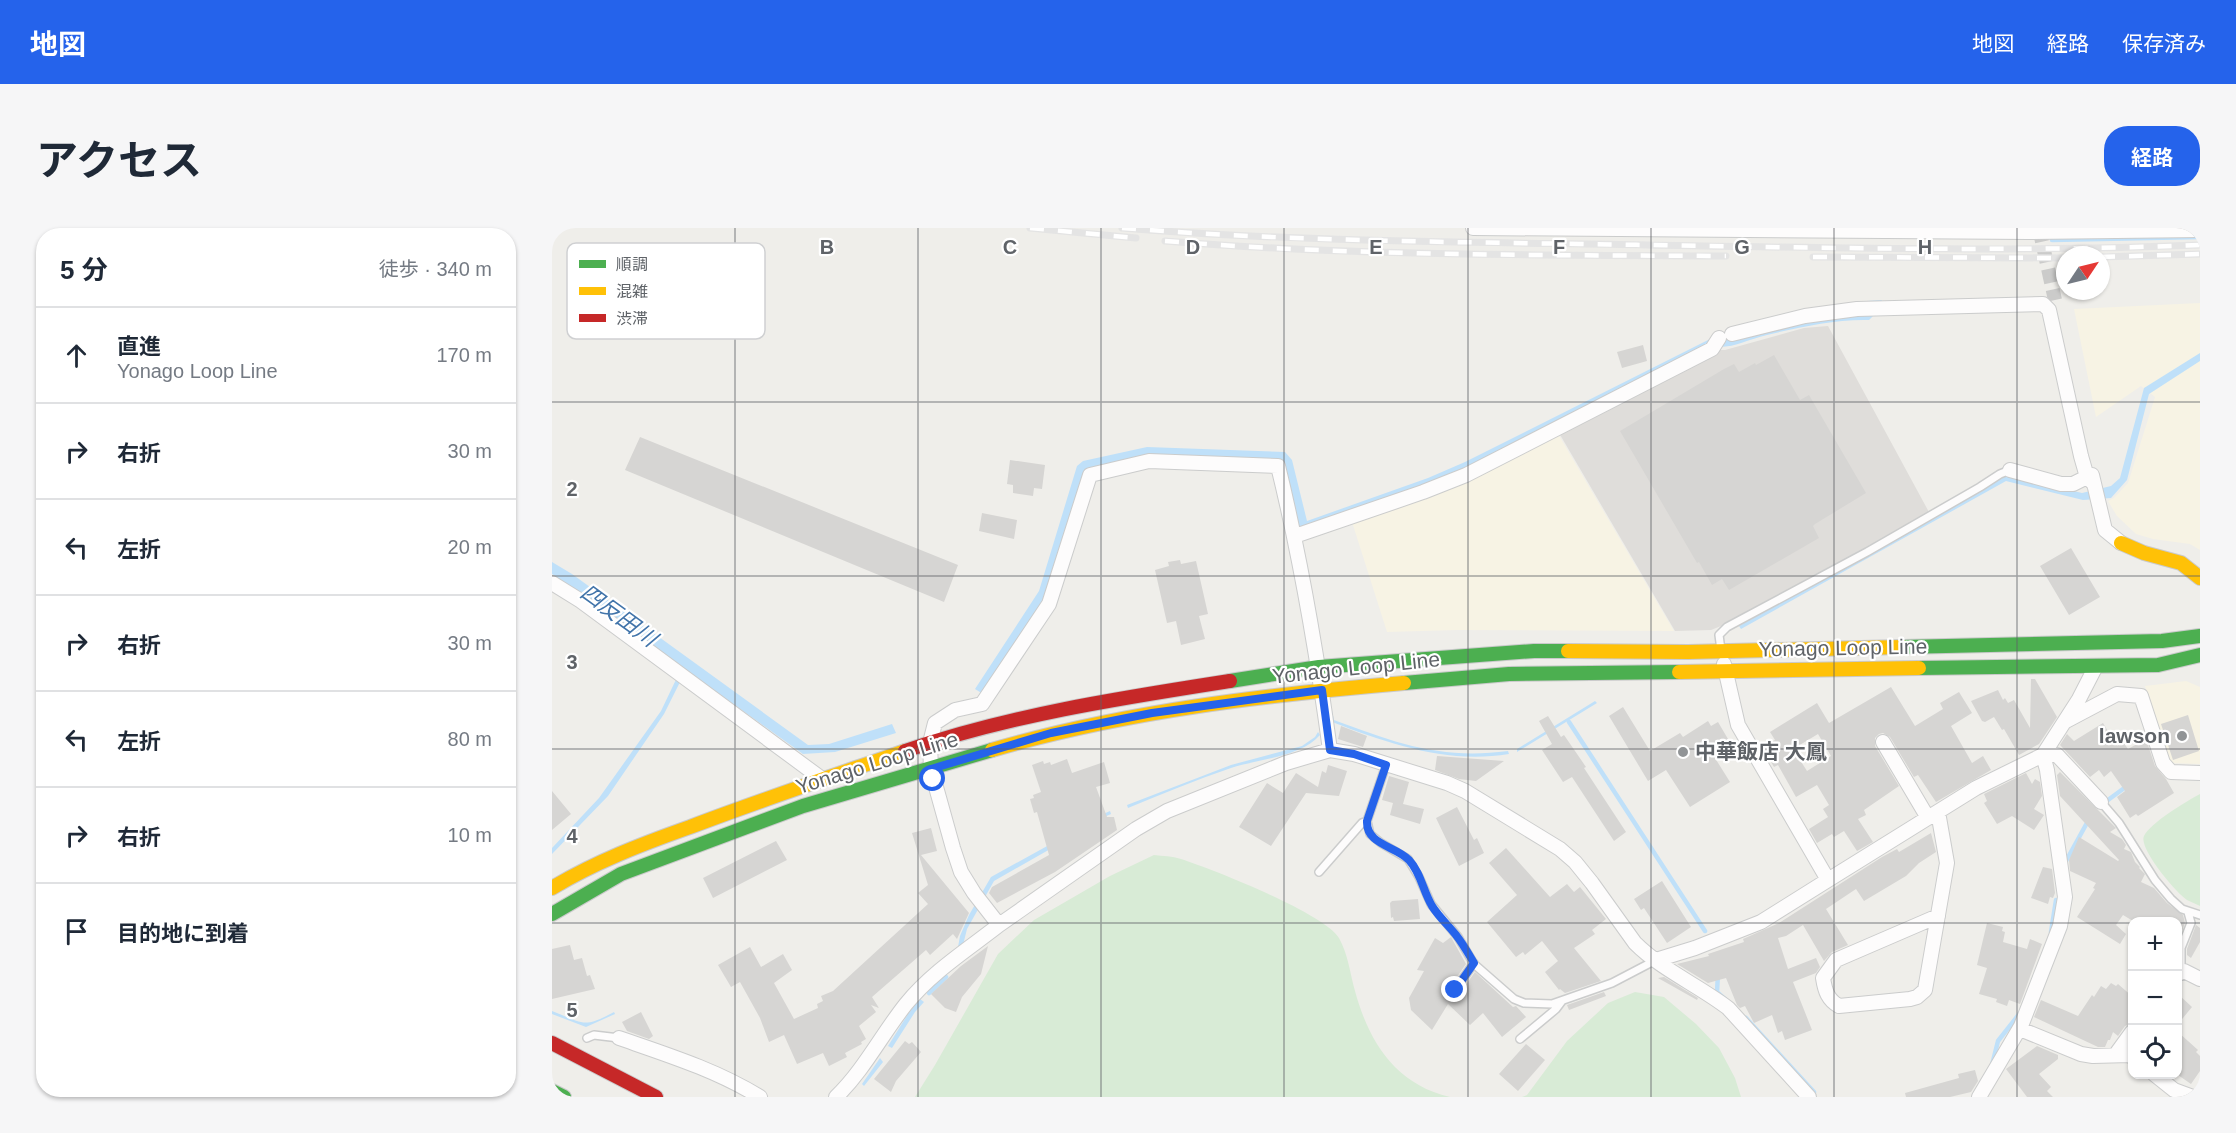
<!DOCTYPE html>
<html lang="ja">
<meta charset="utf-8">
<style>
:root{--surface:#fff;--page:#f6f6f7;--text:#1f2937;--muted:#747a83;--line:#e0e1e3;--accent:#2563eb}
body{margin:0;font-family:Helvetica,"Noto Sans JP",sans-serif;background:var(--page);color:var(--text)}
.controls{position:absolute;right:18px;bottom:18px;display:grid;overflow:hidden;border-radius:12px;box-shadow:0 2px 4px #0004}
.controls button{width:54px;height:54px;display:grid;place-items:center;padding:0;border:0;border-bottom:2px solid var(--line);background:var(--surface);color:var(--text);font:30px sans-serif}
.compass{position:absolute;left:1504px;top:18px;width:54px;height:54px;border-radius:50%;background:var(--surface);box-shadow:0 2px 4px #0004;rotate:55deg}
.stop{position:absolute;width:18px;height:18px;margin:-14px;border:4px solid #2563eb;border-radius:50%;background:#fff}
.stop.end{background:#2563eb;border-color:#fff;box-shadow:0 2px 6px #0008}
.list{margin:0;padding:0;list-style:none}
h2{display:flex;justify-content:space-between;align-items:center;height:78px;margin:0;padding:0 24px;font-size:26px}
h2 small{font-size:20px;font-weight:400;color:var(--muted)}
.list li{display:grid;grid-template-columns:39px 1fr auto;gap:18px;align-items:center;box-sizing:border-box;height:96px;padding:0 24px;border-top:2px solid var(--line)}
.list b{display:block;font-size:22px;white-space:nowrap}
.list p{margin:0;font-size:20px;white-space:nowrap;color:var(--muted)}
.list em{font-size:20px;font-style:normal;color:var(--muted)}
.icon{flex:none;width:33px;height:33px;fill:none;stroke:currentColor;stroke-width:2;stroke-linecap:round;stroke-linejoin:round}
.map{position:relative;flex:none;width:1648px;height:869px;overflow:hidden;border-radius:24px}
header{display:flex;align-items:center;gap:36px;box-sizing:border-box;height:84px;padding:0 30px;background:var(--accent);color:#fff}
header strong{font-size:28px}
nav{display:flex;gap:33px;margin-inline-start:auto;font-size:21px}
.intro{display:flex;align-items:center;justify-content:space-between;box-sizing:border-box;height:144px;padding:0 36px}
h1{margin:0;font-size:42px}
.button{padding:15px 27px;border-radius:24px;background:var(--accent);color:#fff;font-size:21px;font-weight:700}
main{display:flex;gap:36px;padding:0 36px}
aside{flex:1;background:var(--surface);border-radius:24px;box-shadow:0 2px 4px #0004}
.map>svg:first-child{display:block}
</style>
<header>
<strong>地図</strong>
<nav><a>地図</a><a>経路</a><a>保存済み</a></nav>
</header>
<div class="intro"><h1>アクセス</h1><a class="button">経路</a></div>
<main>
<aside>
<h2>5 分<small>徒歩 · 340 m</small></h2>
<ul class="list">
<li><svg class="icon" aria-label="ahead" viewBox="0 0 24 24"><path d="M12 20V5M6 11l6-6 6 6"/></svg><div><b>直進</b><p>Yonago Loop Line</p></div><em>170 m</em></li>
<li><svg class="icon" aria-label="right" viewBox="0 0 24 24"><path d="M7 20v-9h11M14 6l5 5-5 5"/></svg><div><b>右折</b></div><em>30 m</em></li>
<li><svg class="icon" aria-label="left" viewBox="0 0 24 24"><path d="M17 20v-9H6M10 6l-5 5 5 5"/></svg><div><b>左折</b></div><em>20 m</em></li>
<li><svg class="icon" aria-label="right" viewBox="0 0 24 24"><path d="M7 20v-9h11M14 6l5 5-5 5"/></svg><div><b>右折</b></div><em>30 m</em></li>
<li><svg class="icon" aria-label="left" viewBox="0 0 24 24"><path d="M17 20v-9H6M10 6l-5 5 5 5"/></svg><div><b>左折</b></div><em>80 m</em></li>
<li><svg class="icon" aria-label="right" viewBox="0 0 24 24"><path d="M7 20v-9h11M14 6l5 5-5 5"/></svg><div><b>右折</b></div><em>10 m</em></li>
<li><svg class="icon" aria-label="arrive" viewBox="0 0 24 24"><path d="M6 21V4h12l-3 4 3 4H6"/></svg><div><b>目的地に到着</b></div></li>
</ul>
</aside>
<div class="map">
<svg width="1648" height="869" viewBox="0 0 1648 869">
<rect width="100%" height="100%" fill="#efeeea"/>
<path fill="#f7f3e4" d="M1648 75V322L1638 316 1601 311 1584 306 1565 288 1556 273 1562 270 1576 255 1603 169 1589 158 1544 189 1522 81Z
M1006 206 1122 403 905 402 835 404 800 294Z
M1634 453 1648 459V536L1618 535 1593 458Z"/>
<path fill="#dfddda" d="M1276 98 1378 286 1314 323 1312 322 1179 394 1159 402 1123 403 1007 205 1167 122H1173L1252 100Z"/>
<path fill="#d8ebd6" d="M1648 566V678C1644 676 1639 674 1635 672 1624 665 1586 620 1592 608 1598 595 1635 573 1648 566Z
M602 627C611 628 620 628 629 631 660 641 772 685 787 710 796 726 798 745 803 763 817 814 843 856 898 869H363L383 837 446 726 482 692 558 648Z
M1083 764 1112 769 1144 796 1167 820 1183 850 1189 869H970L975 867 1015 813 1056 775Z"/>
<path fill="#bfe0f9" d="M1330 72 1324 85 1317 92C1284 91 1248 99 1215 107 1193 112 1180 122 1157 118L911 243 747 303 730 233 596 229 534 242 492 375 431 466 423 461 487 363 525 238 531 233 595 219 733 224 740 232 755 293 876 250 913 234 1158 111 1173 112 1208 101 1307 84 1315 73Z
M1648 125V133L1597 166 1575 252 1559 270 1531 272 1454 253 1189 401 1187 398 1432 262V260L1449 248 1457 247 1530 265 1559 258 1568 250 1592 160Z
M0 334 20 346 256 517 277 516 340 496 344 505 283 524 251 526 134 442 112 486 56 568 0 626V620L47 570 109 483 130 439 0 346Z
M1043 473 1045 475 965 524V521Z
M778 483H780L782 492C844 515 889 532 956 523L957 526C894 536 838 516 780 494Z
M766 504 768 507C749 529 706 531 679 540 644 552 610 566 576 580L575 577 679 537 750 518 763 509Z
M558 583 559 586 518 604 500 620 442 653 415 701 411 717 406 719 408 708 417 687 439 649 497 617 516 602Z
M368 771 372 774 363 784 340 820 336 818 356 786Z
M0 783C31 795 31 801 62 784L63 786 34 799 0 786Z
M328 830 331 834 312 858 310 856Z"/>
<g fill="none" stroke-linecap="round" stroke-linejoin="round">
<path stroke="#bfe0f9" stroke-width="4.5" d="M1500 12 1648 9
M1017 494 1153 703
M1556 572 1575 558
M1514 633 1536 593
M1499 704 1504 672
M1166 746 1165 764 1175 773
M377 765 394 749
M1194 790 1262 864
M1440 837 1446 813 1468 785"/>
</g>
<path fill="#d6d5d3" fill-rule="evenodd" d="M1091 117 1095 133 1070 140 1065 124Z
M1222 127 1248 172 1257 167 1314 265 1263 296 1261 298 1267 310 1177 362 1170 351 1160 357 1147 334 1145 335 1068 203 1172 141 1182 136 1187 144 1203 135 1204 137Z
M88 209 406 337 392 374 73 242Z
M458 232 493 237 490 261 482 260 481 268 461 265V257L455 256Z
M430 285 465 292 462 311 427 303Z
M1519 320 1548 369 1517 387 1488 338Z
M628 332 629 336 644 333 656 386 647 388 653 411 629 417 624 393 615 395 603 342 617 338 616 334Z
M1479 451H1483L1505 489 1487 516 1467 527 1452 501 1450 502 1442 489 1433 494 1430 493 1419 473 1446 462 1451 472 1453 470 1456 475 1462 472 1478 500Z
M1339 459 1363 498 1391 481 1388 475 1407 464 1420 485 1399 498 1420 535 1431 528 1439 542 1384 574 1366 547 1362 549 1338 509 1331 505 1327 506 1323 510V518L1347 558 1312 582 1314 587 1306 591 1321 614 1305 623 1292 603 1282 609 1280 606 1265 615 1257 601 1276 589 1271 581 1277 577 1265 557 1244 569 1226 537 1222 539 1210 519 1223 512 1218 504 1265 475 1277 495ZM1266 506 1279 528 1255 543 1241 521Z
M1071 479 1098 523 1128 505 1131 509 1156 493 1159 498 1166 494 1176 511 1158 522 1178 554 1138 579 1114 542 1096 553 1057 488Z
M1636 487 1647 523 1621 532 1609 496Z
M996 488 1009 509 1012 507 1034 539 1032 540 1074 604 1062 613 1020 549 1011 554 990 522 1000 516 987 493Z
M1551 495 1565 518 1571 514 1576 521 1594 511 1603 538 1614 551 1622 565 1586 588 1584 586 1578 590 1565 569 1573 563 1559 543 1552 549 1547 542 1538 549 1508 517 1515 506 1522 513Z
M789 498 815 508 811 519 786 511Z
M885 528 952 533 924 553 907 551 883 542Z
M515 531 520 545 552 534 558 555 544 559 555 589H562L565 602 503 644 445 675 437 665 440 659 497 627 485 584 482 585 478 571 482 570 481 567 489 564 480 537 491 533 492 536 498 534 499 537Z
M776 537 795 543 787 568 754 565 719 618 687 599 715 555 731 565 744 545 766 559 770 543 774 545Z
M1508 544 1564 600 1558 604 1570 611 1574 617 1572 621 1579 624 1583 634 1588 639 1587 640 1593 646 1589 654 1602 660 1615 675 1631 687 1633 695 1626 714V693H1581L1571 687 1564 697 1574 706 1568 716 1525 689 1543 661 1541 660 1544 655 1518 643 1517 632 1527 609 1566 633 1567 632 1508 568 1505 547Z
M1474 545 1480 556 1483 551 1488 554 1490 568 1482 581 1492 587 1482 602 1460 588 1445 596 1432 575 1435 573 1432 566Z
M837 548 857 554 851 576 872 581 868 596 838 587 841 575 830 572Z
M0 563 19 586 0 602Z
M905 579 922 612 925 610 932 625 907 638 884 590Z
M379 600 385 623 369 627 417 685 405 711 401 706 378 727 374 722 320 769 327 780 319 777 324 784 307 798 314 811 309 814 310 816 293 825 295 829 277 838 271 825 245 836 232 807 217 814 208 790 188 754 179 759 166 737 198 719 209 739 231 726 240 742 222 755 242 791 266 780 265 776 271 773 269 768 281 763 376 676 366 665 376 657 360 605Z
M1379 605 1384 624 1367 635 1354 648 1312 673 1304 661 1274 681 1296 717 1280 724 1272 733 1251 697 1234 708 1226 710 1236 741 1264 730 1268 739 1264 745 1241 754 1260 802 1233 812 1230 803 1226 805 1220 787 1202 795 1193 778 1188 780 1185 777 1174 750 1156 755 1125 736 1157 728 1156 726 1192 714 1191 711 1227 695 1330 629 1345 621 1347 624Z
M224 613 235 632 161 670 151 650Z
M954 620 998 669 1015 656 1022 664 1028 659 1054 691 1040 702 1043 706 1022 720 1049 753 1013 765 1008 761 1007 762 993 744 1006 733 990 713 973 727 971 724 964 729 935 694 965 667 937 635Z
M1491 639 1500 641 1503 665 1501 670 1498 669 1496 676 1479 670Z
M1110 653 1139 699 1115 715 1092 680 1089 682 1082 671Z
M866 671 868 691 842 693 841 689 839 690 838 675 840 673Z
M1435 695 1451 699 1450 703 1453 704 1451 714 1475 721 1478 711 1490 716 1468 776 1457 772 1455 778 1444 774 1445 771 1427 766 1435 740 1425 737Z
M1644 697 1648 700V714L1639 730 1635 727V721Z
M899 709 914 736 898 759 899 766 903 768 907 766 923 744 961 779 964 778 974 789 950 809 931 785 918 797 896 776 880 802 859 782 857 770 872 743 865 742 883 710 891 715Z
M18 717 22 732 30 730 35 748 38 747 43 761 0 771V721Z
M436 718 429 746 410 769 404 784 393 780 379 766 409 738Z
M1112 749 1146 770 1145 772 1106 750Z
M1559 755 1564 758 1566 756 1581 769V795L1573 798 1566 808 1561 804 1558 812H1556L1553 819H1546L1482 789 1489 772 1526 788 1540 767 1542 769 1549 758 1554 761Z
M1052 764 1054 768 1017 782 1015 777Z
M1626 766 1640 779 1626 796Z
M89 784 101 808 97 811 75 803 70 794Z
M1626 804 1646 822 1644 824 1648 828V843L1639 856 1626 847Z
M353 813 357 816 360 814 369 824 344 853 339 864 322 851Z
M974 816 993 832 966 863 947 846Z
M1485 818 1506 827V831L1487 846 1499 859 1495 863 1501 869H1475L1454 841Z
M1423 842 1426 853 1419 864 1398 869H1354L1353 865 1407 850 1406 846Z"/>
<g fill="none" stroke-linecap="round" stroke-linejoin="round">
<path stroke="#cbcbca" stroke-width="14" stroke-dasharray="14 7" stroke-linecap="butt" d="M1487 0 1503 72"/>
<g stroke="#cbcccc" stroke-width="10">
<path id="lane" d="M1169 422 1167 407 1175 399 1315 324 1428 259 1448 246 1458 242
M834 537 815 593 818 606 829 615 856 631 867 649 879 676 906 709 922 736 962 771 972 775 1000 776 1060 755 1104 732
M1549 574 1567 595 1603 652 1619 671 1630 681 1648 687
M767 644 810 595 815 593
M1629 744V720L1639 695 1636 684
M903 762 922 735
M35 810 42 807 67 810
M968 811 1004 781 1010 773"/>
</g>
<g stroke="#cbcccc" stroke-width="16">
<path id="street" d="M921 0 1195 2 1194 0
M1195 2 1477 4 1648 2
M1180 106 1253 88 1305 81 1491 76 1497 82 1529 228 1535 249 1542 256
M1458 242 1509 256H1521L1535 249
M1540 247 1553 302 1569 315
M743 308 871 264 914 247 1160 121 1167 110
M0 355 29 373 270 551
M1514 493 1565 466 1589 468 1611 535 1619 544 1648 545
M1331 514 1376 590
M1386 584 1395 635 1373 762 1365 769 1358 771 1287 778C1276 772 1273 763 1271 750L1284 732 1386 688
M1276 652 1424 560 1491 527H1505L1549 574
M447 697 584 601 615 583 734 535 778 522 802 526 895 555 913 563 1008 621 1023 634 1040 655 1083 715C1110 742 1146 757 1176 780L1257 869
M1104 732 1143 720 1209 694 1276 652 1186 497 1172 436
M1626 746 1632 743 1648 751
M1468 801 1529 826 1541 828 1578 827 1580 829
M67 810C116 827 164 842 208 869
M1564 826 1580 804
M1602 846 1622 862 1641 869
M284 869C312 842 330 806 354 776 380 744 415 722 447 697L422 665 409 644 401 620 379 541 378 515 383 495 403 482 430 476 497 376 538 247 597 233 726 238C749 332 765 426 778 522
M1427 869 1469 798 1508 698 1513 669 1495 542 1491 527 1527 471 1544 438"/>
</g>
<g stroke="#cacacb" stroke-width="16">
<path id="fast" d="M1350 419 1610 413 1648 408
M1367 440 1606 437 1648 427
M678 453 767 439 982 423H1016
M852 455 957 446 1127 444
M0 686 69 646 251 578 440 522
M0 863 12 869"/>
</g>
<g stroke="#cacacb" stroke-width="16">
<path id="slow" d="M1569 315 1592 325 1629 335 1648 350
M1016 423 1136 424 1350 419
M1127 444 1367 440
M440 522C574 483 713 467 852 455
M0 660C43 634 90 616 138 599 209 572 281 548 353 523"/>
</g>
<g stroke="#cacacb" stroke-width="16">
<path id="jam" d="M353 523C458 487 569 470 678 453
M0 815 104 869"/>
</g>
<use href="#lane" stroke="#fdfcfc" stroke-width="7"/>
<use href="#street" stroke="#fdfcfc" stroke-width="14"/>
<use href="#fast" stroke="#4caf50" stroke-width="14"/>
<use href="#slow" stroke="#ffc107" stroke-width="14"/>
<use href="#jam" stroke="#c62828" stroke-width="14"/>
<g stroke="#e4e4e4" stroke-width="7">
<path id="rail" d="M478 0 584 10
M570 0C745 14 920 14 1095 17 1279 20 1464 24 1648 17
M613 13C800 28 987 27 1174 28
M1261 29 1513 30
M1549 29 1648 26"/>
</g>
<use href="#rail" stroke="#fff" stroke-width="4.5" stroke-dasharray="14" stroke-linecap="butt"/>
</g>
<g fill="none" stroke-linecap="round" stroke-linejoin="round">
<path stroke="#2563eb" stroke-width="8" d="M381 551 379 541 499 505 600 485 770 462 778 522 802 526 834 537 815 593C814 617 844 618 857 632 869 645 871 663 880 678 887 689 896 697 904 707 911 716 916 725 922 735L903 762"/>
</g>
<path fill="none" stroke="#5f6368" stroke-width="1.5" stroke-opacity="0.55" d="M183 0V869M366 0V869M549 0V869M732 0V869M916 0V869M1099 0V869M1282 0V869M1465 0V869M0 174H1648M0 348H1648M0 521H1648M0 695H1580M1626 695H1648"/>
<g fill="#919496" stroke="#fff" stroke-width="2">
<circle cx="1630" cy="508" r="6"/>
<circle cx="1131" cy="524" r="6"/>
</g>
<g text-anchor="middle" stroke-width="4.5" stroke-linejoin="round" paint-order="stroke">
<g font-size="21" fill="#5f6368" stroke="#fff">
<text transform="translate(1291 420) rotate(-1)" y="7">Yonago Loop Line</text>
<text transform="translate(804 440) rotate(-6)" y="7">Yonago Loop Line</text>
<text transform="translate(325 535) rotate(-17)" y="7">Yonago Loop Line</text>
</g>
<g font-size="21" font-weight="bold" fill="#5f6368" stroke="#fff" text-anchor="end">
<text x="1618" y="515">lawson</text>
<text x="1143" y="531" text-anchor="start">中華飯店 大鳳</text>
</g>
<g font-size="22" font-style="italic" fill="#4174aa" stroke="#fff">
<text transform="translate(67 387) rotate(36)" y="8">四反田川</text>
</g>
</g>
<rect x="15" y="15" width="198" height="96" rx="9" fill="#fff" stroke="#cfd0d2" stroke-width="1.5"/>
<rect x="27" y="32" width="27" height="8" fill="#4caf50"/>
<rect x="27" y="59" width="27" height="8" fill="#ffc107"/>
<rect x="27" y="86" width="27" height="8" fill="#c62828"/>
<g font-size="16" fill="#5f6368">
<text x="64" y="42">順調</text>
<text x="64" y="69">混雑</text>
<text x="64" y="96">渋滞</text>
</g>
<g font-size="20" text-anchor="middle" font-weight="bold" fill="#5f6368" stroke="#fff" stroke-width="4.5" stroke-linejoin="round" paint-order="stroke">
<text x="275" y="26">B</text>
<text x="458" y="26">C</text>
<text x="641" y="26">D</text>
<text x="824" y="26">E</text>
<text x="1007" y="26">F</text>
<text x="1190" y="26">G</text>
<text x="1373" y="26">H</text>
<text x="20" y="268">2</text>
<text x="20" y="441">3</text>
<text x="20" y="615">4</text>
<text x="20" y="789">5</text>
</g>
</svg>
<div class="controls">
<button>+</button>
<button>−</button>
<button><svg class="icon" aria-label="locate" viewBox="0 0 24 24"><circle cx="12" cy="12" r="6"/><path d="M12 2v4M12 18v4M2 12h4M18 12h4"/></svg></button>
</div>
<svg class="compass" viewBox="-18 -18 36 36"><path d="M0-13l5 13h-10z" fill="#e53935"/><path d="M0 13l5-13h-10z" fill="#747a83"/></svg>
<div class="stop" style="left:381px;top:551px"></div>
<div class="stop end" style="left:903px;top:762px"></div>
</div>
</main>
